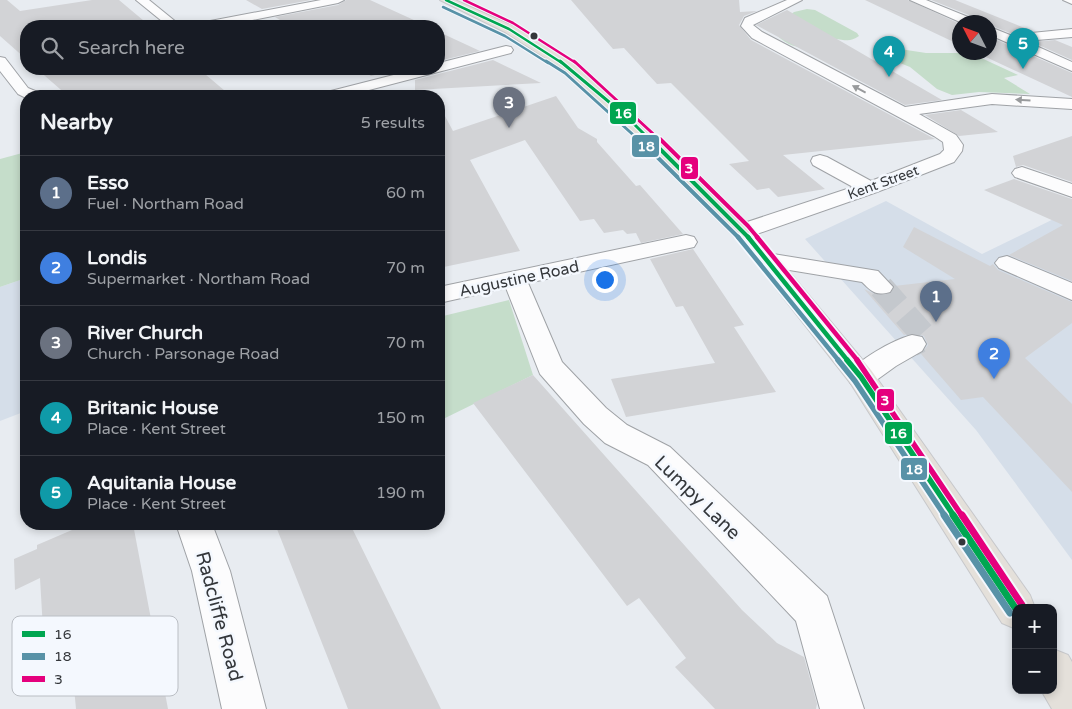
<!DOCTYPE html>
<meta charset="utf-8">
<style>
:root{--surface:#171b24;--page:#20242c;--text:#f1f3f6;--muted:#9ea1a6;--line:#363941;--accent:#73767b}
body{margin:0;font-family:"Varela Round",sans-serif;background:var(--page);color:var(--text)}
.controls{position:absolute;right:15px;bottom:15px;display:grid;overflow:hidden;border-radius:10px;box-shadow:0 2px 8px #0003}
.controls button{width:45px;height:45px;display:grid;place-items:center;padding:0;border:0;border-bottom:1px solid var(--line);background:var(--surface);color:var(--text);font:25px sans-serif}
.compass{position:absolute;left:952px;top:15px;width:45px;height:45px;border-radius:50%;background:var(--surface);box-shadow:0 2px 8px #0003;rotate:312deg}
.you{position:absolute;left:604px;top:279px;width:18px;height:18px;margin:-12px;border:4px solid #fff;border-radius:50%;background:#1a73e8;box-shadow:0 0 0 8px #1a73e833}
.badge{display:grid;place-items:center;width:32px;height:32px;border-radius:50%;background:var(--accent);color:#fff;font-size:16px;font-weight:700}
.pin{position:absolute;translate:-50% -41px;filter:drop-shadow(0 1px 2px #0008)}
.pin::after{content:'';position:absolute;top:26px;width:18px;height:15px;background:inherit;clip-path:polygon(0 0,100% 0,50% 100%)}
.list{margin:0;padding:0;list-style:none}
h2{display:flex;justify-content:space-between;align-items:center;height:65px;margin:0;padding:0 20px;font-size:21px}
h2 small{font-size:16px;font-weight:400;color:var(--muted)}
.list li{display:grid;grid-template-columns:32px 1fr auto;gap:15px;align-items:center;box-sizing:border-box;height:75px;padding:0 20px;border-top:1px solid var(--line)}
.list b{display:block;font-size:19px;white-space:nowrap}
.list p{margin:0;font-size:16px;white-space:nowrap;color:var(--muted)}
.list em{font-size:16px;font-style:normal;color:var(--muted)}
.icon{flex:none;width:28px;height:28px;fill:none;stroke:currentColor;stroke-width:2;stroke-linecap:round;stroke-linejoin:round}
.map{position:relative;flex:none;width:1072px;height:709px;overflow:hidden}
.search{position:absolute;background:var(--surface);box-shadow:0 2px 8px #0003;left:20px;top:20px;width:425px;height:55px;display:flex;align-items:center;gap:12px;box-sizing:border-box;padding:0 18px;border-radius:20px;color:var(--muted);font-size:19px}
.panel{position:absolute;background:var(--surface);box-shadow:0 2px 8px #0003;left:20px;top:90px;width:425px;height:440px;border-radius:20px}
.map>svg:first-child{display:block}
</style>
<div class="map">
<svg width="1072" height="709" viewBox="0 0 1072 709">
<rect width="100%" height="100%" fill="#e8ecf1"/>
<path fill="#d5dee9" d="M886 201 982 254 1072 210V560L976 430 805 239Z
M26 278V411L0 421V287Z"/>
<path fill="#c5ddca" d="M807 9 815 10 857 33 859 36C848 44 843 38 832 39 823 39 814 45 805 47 793 49 778 39 772 29L794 12Z
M900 49 926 53H962L977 56 1018 75 1004 78 1030 94 979 92 952 95 937 89 910 67 885 57V53Z
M26 152V278L0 287V159Z
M509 300 533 375 439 421V317Z"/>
<path fill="#d2d3d6" d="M0 0H7L20 11 92 0H119L150 26H26V59L0 36Z
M246 0H311L262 9Z
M346 0H370L427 26H290L275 17 338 5Z
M571 0H739L740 12 757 11 744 16 739 25 751 40 935 139 783 155 825 189 778 197 769 188 757 190 729 164 749 161 671 83 657 84 624 48 613 49Z
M865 0H908L960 24V45Z
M931 0H955L1032 31 1010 33 990 25V22H977L974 17Z
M787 10 942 100 905 105 756 25Z
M439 32 480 51 439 61Z
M990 37 1072 73V97L975 52H990Z
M1055 40 1072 47V60L1032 42Z
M493 60 541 83 415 90V80Z
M37 69H199L231 96H68Z
M360 69H399L371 76Z
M556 96 578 128 597 139V142L636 186 640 185 683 234 641 243 636 233 627 234 623 230 604 233 594 219 580 221 525 140 470 160 520 251 439 268V105L453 131Z
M961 110 998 132 959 136 925 115Z
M1072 136V182L1023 165 1016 167 1013 156Z
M1014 179 1072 199V281L1009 255 1063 225 984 190Z
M914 227 990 266 993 264 998 270 1072 302V323L1025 358 1072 404V492L983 397 961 400 921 354 928 345 924 336 912 333 904 335 864 289 877 295H885L892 293 894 286 955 279 903 247Z
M693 249 744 325 734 327 776 392 626 417 611 379 715 363 683 306 676 307 650 259Z
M533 375 742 610 777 643 804 657 817 704 816 709H715L675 667 686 658 639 598 627 606 473 403Z
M86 524H133L168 709H76L69 634 44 647 40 578 15 590 14 559 37 549V545Z
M275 524H350L441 709H348Z"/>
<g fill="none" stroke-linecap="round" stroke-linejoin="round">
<path stroke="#c4c8cd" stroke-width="25" stroke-dasharray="25 12" stroke-linecap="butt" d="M881 287 926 338 912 344"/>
<g stroke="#9fa2a6" stroke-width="2">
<path id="minor" d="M136 0H149L181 26H168Z
M321 0H344L338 3 222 26H199L205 22Z
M787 0H802L753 25 762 32 905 107 992 94 1072 99V109L992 104 919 114 956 135 963 145 962 151 954 162 877 192 751 236 743 238 735 236 732 231 735 226 853 187 813 165 811 161 813 157 820 155 827 157 871 181 940 154 944 150 943 142 934 136 752 38 741 26 745 18Z
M910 0H926L973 19 975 22H960Z
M1063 0H1072V4Z
M990 27 1010 35 1072 29V37L1025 41 1072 62V71L990 35Z
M506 46 511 47 513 50 511 53 346 96H321L323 93 417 69H439V63Z
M0 57 5 58 28 88 40 93 42 96H26V98L18 94 0 71Z
M1022 167 1072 184V197L1015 177 1012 173 1015 169Z
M686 235 694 237 697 242 694 247 528 283 562 362 606 408 627 425 670 447 827 596 864 709H820L796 621 648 465 605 443 584 424 540 374 506 288 439 303V287Z
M767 253 878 271 893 287 890 292C876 296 872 292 862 282L759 265 755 260 759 255Z
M1007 256 1072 283V300L999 268 995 263 999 258Z
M912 335 922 337 926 344 922 351 896 366 871 384 861 387 851 384 847 377C856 360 893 340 912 335Z
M176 524H212L230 571 266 709H222L192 571Z"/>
</g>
<g stroke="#c7c8cb" stroke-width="2">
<path id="major" d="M440 0H455L513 26 574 64 633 113 751 226 871 370 1030 595 1035 608H1016V629L1002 623 851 384 735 236 621 121 564 70 505 32Z
M1053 649 1068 655 1072 662V709H1052L1041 690H1053Z"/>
</g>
<use href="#minor" fill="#fcfcfd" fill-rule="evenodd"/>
<use href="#major" fill="#e4e0da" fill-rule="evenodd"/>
<g stroke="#f4f8fe" stroke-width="4.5">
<path id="bus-1-far5" d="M446 0 509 29 562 63"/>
</g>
<g stroke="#f4f8fe" stroke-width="5">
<path id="bus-1-far4" d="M560 61 627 117 651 141"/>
</g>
<g stroke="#f4f8fe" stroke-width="6">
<path id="bus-1-far3" d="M650 139 749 238"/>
</g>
<g stroke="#f4f8fe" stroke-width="8">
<path id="bus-1-far2" d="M748 237 848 361"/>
</g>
<g stroke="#f4f8fe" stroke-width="9">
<path id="bus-1-far1" d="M847 360 861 377 954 516"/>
</g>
<g stroke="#f4f8fe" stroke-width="11">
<path id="bus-1" d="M953 515 1016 609"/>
</g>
<g stroke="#f4f8fe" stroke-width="4.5">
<path id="bus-2-far5" d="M443 7 505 36 548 63"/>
</g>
<g stroke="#f4f8fe" stroke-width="5">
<path id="bus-2-far4" d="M546 61 565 73 640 141"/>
</g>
<g stroke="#f4f8fe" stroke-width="6">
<path id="bus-2-far3" d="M639 139 739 238"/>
</g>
<g stroke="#f4f8fe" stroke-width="8">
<path id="bus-2-far2" d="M738 237 839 361"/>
</g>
<g stroke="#f4f8fe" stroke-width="9">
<path id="bus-2-far1" d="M838 360 855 381 945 516"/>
</g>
<g stroke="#f4f8fe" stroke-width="11">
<path id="bus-2" d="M944 515 1010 613"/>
</g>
<g stroke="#f4f8fe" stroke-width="4.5">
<path id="bus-3-far5" d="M464 0 513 23 576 63"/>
</g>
<g stroke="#f4f8fe" stroke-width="5">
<path id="bus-3-far4" d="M574 61 661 141"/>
</g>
<g stroke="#f4f8fe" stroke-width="6">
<path id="bus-3-far3" d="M660 139 748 226 758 238"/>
</g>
<g stroke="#f4f8fe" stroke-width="8">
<path id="bus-3-far2" d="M757 237 858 361"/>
</g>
<g stroke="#f4f8fe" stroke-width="9">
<path id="bus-3-far1" d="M857 360 962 516"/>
</g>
<g stroke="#f4f8fe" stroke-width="11">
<path id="bus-3" d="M962 515 1022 605"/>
</g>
<use href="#bus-1-far5" stroke="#00a651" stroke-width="2.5"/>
<use href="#bus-1-far4" stroke="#00a651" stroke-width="3"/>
<use href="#bus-1-far3" stroke="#00a651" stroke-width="4"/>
<use href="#bus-1-far2" stroke="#00a651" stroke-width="4.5"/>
<use href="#bus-1-far1" stroke="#00a651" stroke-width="5.5"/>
<use href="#bus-1" stroke="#00a651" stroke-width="7"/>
<use href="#bus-2-far5" stroke="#5892a7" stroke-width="2.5"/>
<use href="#bus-2-far4" stroke="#5892a7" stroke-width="3"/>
<use href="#bus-2-far3" stroke="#5892a7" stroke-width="4"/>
<use href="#bus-2-far2" stroke="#5892a7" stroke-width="4.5"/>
<use href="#bus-2-far1" stroke="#5892a7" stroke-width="5.5"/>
<use href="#bus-2" stroke="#5892a7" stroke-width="7"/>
<use href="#bus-3-far5" stroke="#e5007d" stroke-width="2.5"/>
<use href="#bus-3-far4" stroke="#e5007d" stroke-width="3"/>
<use href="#bus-3-far3" stroke="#e5007d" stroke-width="4"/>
<use href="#bus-3-far2" stroke="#e5007d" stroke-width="4.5"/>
<use href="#bus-3-far1" stroke="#e5007d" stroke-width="5.5"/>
<use href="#bus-3" stroke="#e5007d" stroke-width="7"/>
</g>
<defs><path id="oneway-solid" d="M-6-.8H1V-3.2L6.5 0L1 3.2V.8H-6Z" transform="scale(1.25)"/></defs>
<g fill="#989a9c">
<use href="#oneway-solid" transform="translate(859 89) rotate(-152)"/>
<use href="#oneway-solid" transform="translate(1023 100) rotate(-176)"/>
</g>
<g fill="#34373b" stroke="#f4f8fe" stroke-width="2">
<circle cx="534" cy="36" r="4.5"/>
<circle cx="962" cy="542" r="4.5"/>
</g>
<g text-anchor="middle" stroke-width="5" stroke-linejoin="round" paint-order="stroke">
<g font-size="14" fill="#34373b" stroke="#f4f8fe">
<text transform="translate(883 182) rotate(-20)" y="5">Kent Street</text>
</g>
<g font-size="16" fill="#34373b" stroke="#f4f8fe">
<text transform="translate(519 278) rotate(-12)" y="6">Augustine Road</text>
</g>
<g font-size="19" fill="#34373b" stroke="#f4f8fe">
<text transform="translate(698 497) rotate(44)" y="7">Lumpy Lane</text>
<text transform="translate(220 616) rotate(75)" y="7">Radcliffe Road</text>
</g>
</g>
<rect x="12" y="616" width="166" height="80" rx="8" fill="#f4f8fe" stroke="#babec4" stroke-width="1"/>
<rect x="22" y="631" width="23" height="6" fill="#00a651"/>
<rect x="22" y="653" width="23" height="7" fill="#5892a7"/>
<rect x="22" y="676" width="23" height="6" fill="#e5007d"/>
<g font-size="14" fill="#34373b">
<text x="54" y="639">16</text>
<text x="54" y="661">18</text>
<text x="54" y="684">3</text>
</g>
<g stroke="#f4f8fe" stroke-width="2">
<rect x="609" y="101" width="28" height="24" rx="5" fill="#00a651"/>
<rect x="631" y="134" width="29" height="24" rx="5" fill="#5892a7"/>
<rect x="680" y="156" width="19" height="24" rx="5" fill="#e5007d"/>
<rect x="876" y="388" width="19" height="24" rx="5" fill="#e5007d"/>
<rect x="884" y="421" width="29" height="24" rx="5" fill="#00a651"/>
<rect x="900" y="457" width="28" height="24" rx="5" fill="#5892a7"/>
</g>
<g font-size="14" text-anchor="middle" font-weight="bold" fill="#fff">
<text x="623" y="118">16</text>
<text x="646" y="151">18</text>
<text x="689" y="173">3</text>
<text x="885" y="405">3</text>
<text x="898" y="438">16</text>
<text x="914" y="474">18</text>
</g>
</svg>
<div class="controls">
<button>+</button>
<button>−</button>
</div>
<svg class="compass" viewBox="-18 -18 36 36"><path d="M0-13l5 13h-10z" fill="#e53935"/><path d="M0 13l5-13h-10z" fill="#9ea1a6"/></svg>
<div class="you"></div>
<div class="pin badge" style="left:936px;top:322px;background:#5c6f8a">1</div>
<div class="pin badge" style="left:994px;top:379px;background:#3f7fe0">2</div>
<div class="pin badge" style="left:509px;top:128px;background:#6b7280">3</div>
<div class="pin badge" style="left:889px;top:77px;background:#0f9aa8">4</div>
<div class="pin badge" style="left:1023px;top:69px;background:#0f9aa8">5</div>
<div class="search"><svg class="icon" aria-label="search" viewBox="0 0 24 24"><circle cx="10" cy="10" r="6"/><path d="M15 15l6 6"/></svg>Search here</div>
<section class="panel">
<h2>Nearby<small>5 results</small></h2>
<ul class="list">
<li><span class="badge" style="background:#5c6f8a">1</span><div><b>Esso</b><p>Fuel · Northam Road</p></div><em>60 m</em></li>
<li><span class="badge" style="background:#3f7fe0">2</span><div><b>Londis</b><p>Supermarket · Northam Road</p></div><em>70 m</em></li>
<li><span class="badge" style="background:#6b7280">3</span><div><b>River Church</b><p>Church · Parsonage Road</p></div><em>70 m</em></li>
<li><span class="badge" style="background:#0f9aa8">4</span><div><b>Britanic House</b><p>Place · Kent Street</p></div><em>150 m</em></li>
<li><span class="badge" style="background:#0f9aa8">5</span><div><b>Aquitania House</b><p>Place · Kent Street</p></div><em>190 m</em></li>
</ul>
</section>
</div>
